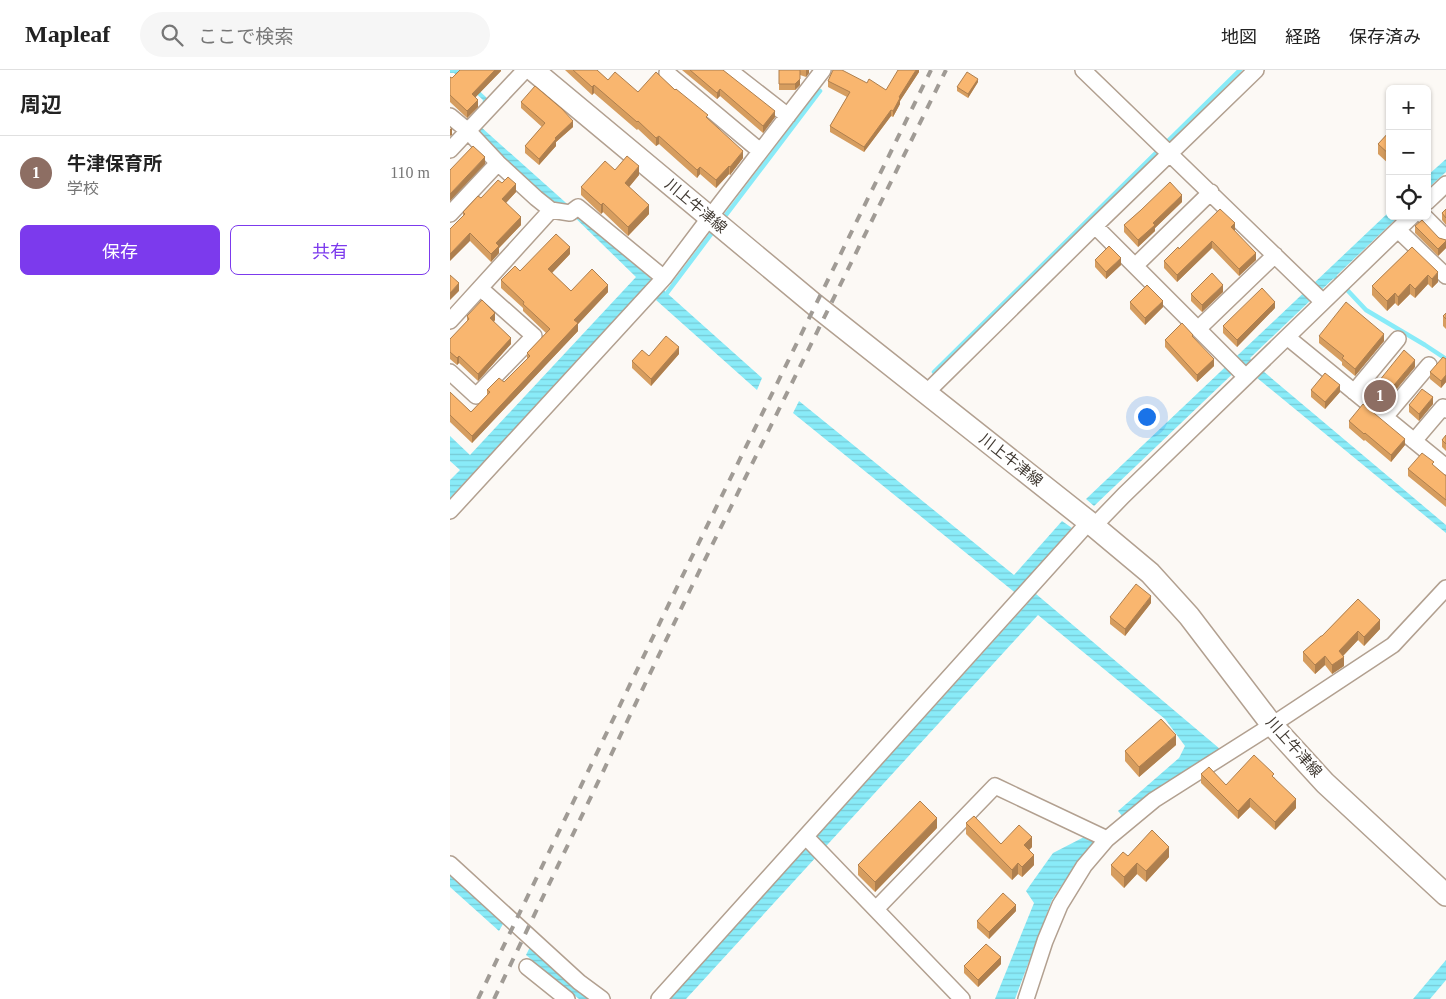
<!DOCTYPE html>
<html lang="ja">
<meta charset="utf-8">
<style>
:root{--surface:#fff;--page:#f6f6f6;--text:#222;--muted:#767676;--line:#e0e0e0;--accent:#7c3aed}
body{margin:0;font-family:"Times New Roman","Noto Sans JP",serif;background:var(--page);color:var(--text)}
.controls{position:absolute;right:15px;top:15px;display:grid;overflow:hidden;border-radius:8px;box-shadow:0 1px 4px #0004}
.controls button{width:45px;height:45px;display:grid;place-items:center;padding:0;border:0;border-bottom:1px solid var(--line);background:var(--surface);color:var(--text);font:25px sans-serif}
.you{position:absolute;left:696px;top:346px;width:18px;height:18px;margin:-12px;border:4px solid #fff;border-radius:50%;background:#1a73e8;box-shadow:0 0 0 8px #1a73e833}
.badge{display:grid;place-items:center;width:32px;height:32px;border-radius:50%;background:var(--accent);color:#fff;font-size:16px;font-weight:700}
.pin{position:absolute;translate:-50% -50%;border:2px solid #fff;box-shadow:0 1px 5px #0006}
.list{margin:0;padding:0;list-style:none}
h2{display:flex;justify-content:space-between;align-items:center;height:65px;margin:0;padding:0 20px;font-size:21px}
h2 small{font-size:16px;font-weight:400;color:var(--muted)}
.list li{display:grid;grid-template-columns:32px 1fr auto;gap:15px;align-items:center;box-sizing:border-box;height:75px;padding:0 20px;border-top:1px solid var(--line)}
.list b{display:block;font-size:19px;white-space:nowrap}
.list p{margin:0;font-size:16px;white-space:nowrap;color:var(--muted)}
.list em{font-size:16px;font-style:normal;color:var(--muted)}
.actions{display:flex;gap:10px;padding:15px 20px}
.actions a{flex:1;padding:11px 0;border:1px solid var(--accent);border-radius:8px;text-align:center;font-size:18px;color:var(--accent)}
.actions .main{background:var(--accent);color:#fff}
.icon{flex:none;width:28px;height:28px;fill:none;stroke:currentColor;stroke-width:2;stroke-linecap:round;stroke-linejoin:round}
.map{position:relative;flex:none;width:996px;height:929px;overflow:hidden}
header{display:flex;align-items:center;gap:30px;box-sizing:border-box;height:70px;padding:0 25px;background:var(--surface);border-bottom:1px solid var(--line)}
header strong{font-size:24px}
nav{display:flex;gap:28px;margin-inline-start:auto;font-size:18px}
.search{width:350px;height:45px;background:var(--page);display:flex;align-items:center;gap:12px;box-sizing:border-box;padding:0 18px;border-radius:28px;color:var(--muted);font-size:19px}
main{display:flex}
aside{flex:1;background:var(--surface)}
.map>svg:first-child{display:block}
</style>
<header>
<strong>Mapleaf</strong>
<div class="search"><svg class="icon" aria-label="search" viewBox="0 0 24 24"><circle cx="10" cy="10" r="6"/><path d="M15 15l6 6"/></svg>ここで検索</div>
<nav><a>地図</a><a>経路</a><a>保存済み</a></nav>
</header>
<main>
<aside>
<h2>周辺<small></small></h2>
<ul class="list">
<li><span class="badge" style="background:#8d6e63">1</span><div><b>牛津保育所</b><p>学校</p></div><em>110 m</em></li>
</ul>
<div class="actions"><a class="main">保存</a><a>共有</a></div>
</aside>
<div class="map">
<svg width="996" height="929" viewBox="0 0 996 929">
<defs>
<pattern id="water-rules" width="6" height="5" patternUnits="userSpaceOnUse" patternTransform="scale(1.25)"><rect width="6" height="5" fill="#89ebf8"/><path d="M0 2.5h6" fill="none" stroke="#77cad5"/></pattern>
</defs>
<rect width="100%" height="100%" fill="#fcf9f5"/>
<path fill="url(#water-rules)" d="M0 0H10L9 2 37 28 31 57 312 308 307 320 206 230 209 225 199 215 0 428V410L10 400 0 391V366L20 385 186 207 113 136 89 124 26 61 33 30 4 3H0Z
M996 89V102L977 119V106Z
M940 141V146H949L800 288 813 301 996 455V463L806 307 794 293 644 436 636 429Z
M349 331 564 505 612 451 622 458 573 513 770 679 715 713 673 747 668 741 729 688 735 676 715 649 588 545 236 929H220L578 533 343 343Z
M638 765 644 772 624 797 602 830 565 929H545L584 833 576 821 603 783Z
M0 805 53 854 49 861 0 817Z
M80 877 140 929H129L76 885Z
M996 890V910L980 929H963Z"/>
<g fill="none" stroke-linecap="round" stroke-linejoin="round">
<path stroke="#89ebf8" stroke-width="4.5" d="M276 145 370 21
M885 207 916 240 975 275 996 289
M217 223 262 163
M484 302 790 0"/>
<g stroke="#b2a090" stroke-width="18">
<path id="street" d="M279 0 338 46
M633 0 873 232
M217 3 310 81
M0 46 18 61 48 93 86 128 101 140 120 143 128 137 214 208
M0 80 75 0
M977 132 996 114
M0 144 48 93
M974 146 996 168
M645 156 796 307
M948 160 996 206
M685 196 761 122
M0 251 101 140
M748 259 825 185
M837 267 996 397
M0 302 26 326 84 266 30 218
M904 322 948 269
M476 323 645 156 806 0
M935 347 979 295
M964 371 993 337 996 340
M0 441 214 208 260 147 373 0
M644 456 674 425 962 146
M356 767 512 929
M0 794 129 912 152 929
M426 839 545 716 657 769
M77 897 117 929
M209 929 639 452
M576 929 595 871 610 835 634 796 657 769 704 730 822 655 943 575 996 518"/>
</g>
<g stroke="#b2a090" stroke-width="24">
<path id="secondary" d="M83 0 365 235 639 452 700 503 739 546 822 655 875 713 996 825"/>
</g>
<use href="#street" stroke="#fff" stroke-width="15"/>
<use href="#secondary" stroke="#fff" stroke-width="21"/>
<path stroke="#a09b95" stroke-width="4" stroke-dasharray="9 9" stroke-linecap="butt" d="M28 929 231 509 481 0
M44 929 242 516 496 0"/>
</g>
<path fill="#d69d5f" d="M51 0V1L25 27 28 37 17 48 0 32V7L2 8Z
M115 0H147L158 10 258 49 293 88 280 105 279 104 266 118 250 104 247 108 209 74 206 76 188 59 187 60 144 23 142 25Z
M232 0H273L325 47 313 63 270 26 267 29Z
M329 0H359V3L356 7 350 5V15L345 20H329Z
M469 0V2L450 31V34L443 47 441 46 414 82 380 62V56L397 27 378 17V11L417 13 436 20Z
M528 12 518 28 507 21V17Z
M71 32 123 57 106 72V76L89 95 75 83V76L92 57 71 38Z
M940 61V95L928 84V74Z
M165 100 189 105 179 117 199 144 178 166 153 142 151 144 131 125V117Z
M52 113 66 122 56 133 71 155 49 178V183L41 192 20 171 13 146V142Z
M732 132 705 158V161L688 177 674 162V155L691 140Z
M996 139V155L992 150V143Z
M965 156 989 168 996 170V178L988 186 965 163Z
M784 160 806 190 789 206 762 178 727 212 714 198V191L729 179Z
M962 177 988 212 982 218 978 214 965 228 960 224 948 236 945 233 937 241 922 225V216Z
M120 184 102 203 121 221 158 222 128 254V261L22 373 0 352V322L21 342 37 325V320L54 312 77 289V283L96 263 73 241V238L51 218V210L70 201Z
M645 190 671 195 656 209 645 197Z
M773 222 752 242 741 231V224Z
M680 232 713 237 695 255 680 239Z
M825 238 787 277 773 263V256Z
M996 243V259L993 256V246Z
M17 246 45 250 44 252 61 274 28 311 9 293 7 295 0 289V269L17 252Z
M869 266 934 271 905 306 892 295V292L869 273Z
M743 267 764 296 747 312 715 277V270Z
M229 284 201 316 182 298V291L199 286Z
M996 289V312L991 318 980 309V302Z
M965 297 934 334 925 327V316Z
M861 320 890 322 875 339 861 327Z
M983 334 969 351 959 342V335Z
M899 351 955 375 941 392 915 370 914 371 899 358Z
M996 365V381L992 377V370Z
M984 396 996 406V437L958 406V399Z
M908 529 930 559 914 576 908 570 893 586 894 596 882 604 875 595 865 604 853 591V582L872 566Z
M701 533 675 566 660 554V547Z
M726 675 689 707 675 691V681Z
M751 704 776 715 824 707 846 738 825 760 800 737 788 749 751 713Z
M516 753 551 774 582 777 579 780 584 795 572 807 568 804 562 810 516 764Z
M487 758 425 822 408 805V795Z
M678 786 719 787 696 812 687 804 674 818 661 805V795Z
M566 841 539 869 527 858V851Z
M551 894 528 917 514 903V896Z"/>
<path fill="#ae7f4e" d="M45 0H51V1L22 31V24Z
M356 0H359V3L356 7Z
M466 0H469V2L450 31V34L443 47V41L449 27Z
M350 9V15L345 20V14Z
M528 9V12L518 28V24Z
M144 15V23L142 25V17Z
M270 19V26L267 29V23Z
M28 30V37L17 48V41Z
M441 40V46L414 82V77Z
M325 41V47L313 63V56Z
M123 51V57L106 72V76L89 95V89L105 68Z
M2 58V65L0 66V59Z
M979 62V72L977 74V64Z
M209 66V74L206 76V68Z
M293 81V88L280 105V97Z
M35 87V94L0 131V124Z
M189 96V105L175 122V113Z
M279 96V104L266 118V110Z
M250 97V104L247 108V100Z
M66 114V122L52 137V129Z
M732 125V132L705 158V161L688 177V170L703 153Z
M153 133V142L151 144V135Z
M199 135V144L178 166V157Z
M71 147V155L49 178V183L41 192V184L46 173Z
M785 153V160L781 164V157Z
M20 163V171L0 191V184Z
M762 171V178L727 212V205Z
M996 171V178L988 186V179Z
M120 177V184L98 207V199Z
M806 183V190L789 206V199Z
M671 188V195L656 209V202Z
M988 202V212L982 218V209Z
M978 205V214L965 228V219Z
M9 213V221L0 230V223Z
M960 214V224L948 236V227Z
M158 215V222L128 254V261L22 373V366L124 250Z
M773 215V222L752 242V235Z
M945 223V233L937 241V231Z
M713 231V237L695 255V248Z
M825 232V238L787 277V270Z
M45 243V250L40 255V248Z
M934 264V271L905 306V299Z
M61 268V274L28 311V304Z
M229 277V284L201 316V309Z
M9 286V293L7 295V288Z
M764 289V296L747 312V305Z
M965 290V297L934 334V327Z
M996 305V312L991 318V311Z
M890 315V322L875 339V332Z
M983 327V334L969 351V344Z
M955 369V375L941 392V385Z
M701 526V533L675 566V559Z
M930 550V559L914 576V567Z
M908 561V570L889 590V581Z
M875 586V595L865 604V595Z
M894 587V596L882 604V595Z
M726 665V675L689 707V697Z
M800 728V737L788 749V741Z
M846 729V738L825 760V752Z
M487 748V758L425 822V812Z
M582 767V777L574 785V775Z
M719 777V787L696 812V801Z
M584 785V795L572 807V797Z
M568 793V804L562 810V800Z
M687 793V804L674 818V807Z
M566 835V841L539 869V862Z
M551 887V894L528 917V910Z"/>
<path fill="#f9b66f" stroke="#ae7f4e" d="M10 0H45L22 24 28 30 17 41 0 25V7L2 8Z
M123 0H147L158 10 165 2 188 22 206 2 225 20 226 19 258 45 256 47 293 81 280 97 279 96 266 110 250 97 247 100 209 66 206 68 188 51 187 52 144 15 142 17Z
M240 0H273L325 41 313 56 270 19 267 23Z
M329 0H350V9L345 14H329Z
M383 0H392L417 13 419 9 436 20 448 0H466L449 27 450 28 443 41 441 40 414 77 380 56 400 22 378 11Z
M517 2 528 9 518 24 507 17Z
M85 16 112 39 123 51 105 68 106 69 89 89 75 76 95 53 71 32Z
M940 61V85L928 74Z
M23 76 35 87 0 124V100Z
M177 86 189 96 175 113 199 135 178 157 153 133 151 135 131 117 155 91 165 100Z
M58 107 66 114 52 129 71 147 46 173 49 176 41 184 20 163 0 184V159L15 144 13 142 28 126 31 128 48 110 52 113Z
M720 112 732 125 703 153 705 155 688 170 674 155 691 140Z
M770 139 785 153 781 157 806 183 789 199 762 171 727 205 714 191 728 177 729 179Z
M996 139V148L992 143Z
M972 150 989 168 996 170V171L988 179 965 156Z
M106 164 120 177 98 199 121 221 142 199 158 215 124 250 128 253 22 366 0 345V322L21 342 40 322 37 320 49 308 54 312 80 286 77 283 100 259 73 234 74 232 51 210 65 196 70 201Z
M659 176 671 188 656 202 645 190Z
M962 177 988 202 982 209 978 205 965 219 960 214 948 227 945 223 937 231 922 216Z
M762 203 773 215 752 235 741 224Z
M0 205 9 213 0 223Z
M697 215 713 231 695 248 680 232Z
M812 218 825 232 787 270 773 256Z
M32 230 45 243 40 248 61 268 28 304 9 286 7 288 0 282V269L19 249 17 246Z
M896 232 934 264 905 299 892 288 894 286 869 266Z
M996 243V249L993 246Z
M732 253 743 265 742 266 764 289 747 305 715 270Z
M216 266 229 277 201 309 182 291 192 280 199 286Z
M954 280 965 290 934 327 925 320 927 318 925 316Z
M993 287 996 289V305L991 311 980 302Z
M875 303 890 315 875 332 861 320Z
M972 319 983 327 969 344 959 335Z
M913 334 955 369 941 385 915 363 914 364 899 351Z
M996 365V374L992 370Z
M972 383 984 392 982 394 996 406V430L958 399Z
M686 514 701 526 675 559 660 547Z
M908 529 930 550 914 567 908 561 889 581 894 587 882 595 875 586 865 595 853 582 871 566H872Z
M711 649 726 665 689 697 675 681Z
M804 685 824 704 822 706 846 729 825 752 800 728 788 741 751 704 759 697 776 715Z
M470 731 487 748 425 812 408 795Z
M524 746 551 774 569 755 582 767 574 775 584 785 572 797 568 793 562 800 516 753Z
M702 760 719 777 696 801 687 793 674 807 661 795 673 782 678 786Z
M553 823 566 835 539 862 527 851Z
M536 874 551 887 528 910 514 896Z"/>
<g text-anchor="middle" stroke-width="4" stroke-linejoin="round" paint-order="stroke">
<g font-size="15" fill="#413a33" stroke="#fff">
<text transform="translate(246 136) rotate(40)" y="5">川上牛津線</text>
<text transform="translate(561 390) rotate(38)" y="5">川上牛津線</text>
<text transform="translate(844 677) rotate(48)" y="5">川上牛津線</text>
</g>
</g>
</svg>
<div class="controls">
<button>+</button>
<button>−</button>
<button><svg class="icon" aria-label="locate" viewBox="0 0 24 24"><circle cx="12" cy="12" r="6"/><path d="M12 2v4M12 18v4M2 12h4M18 12h4"/></svg></button>
</div>
<div class="you"></div>
<div class="pin badge" style="left:930px;top:326px;background:#8d6e63">1</div>
</div>
</main>
